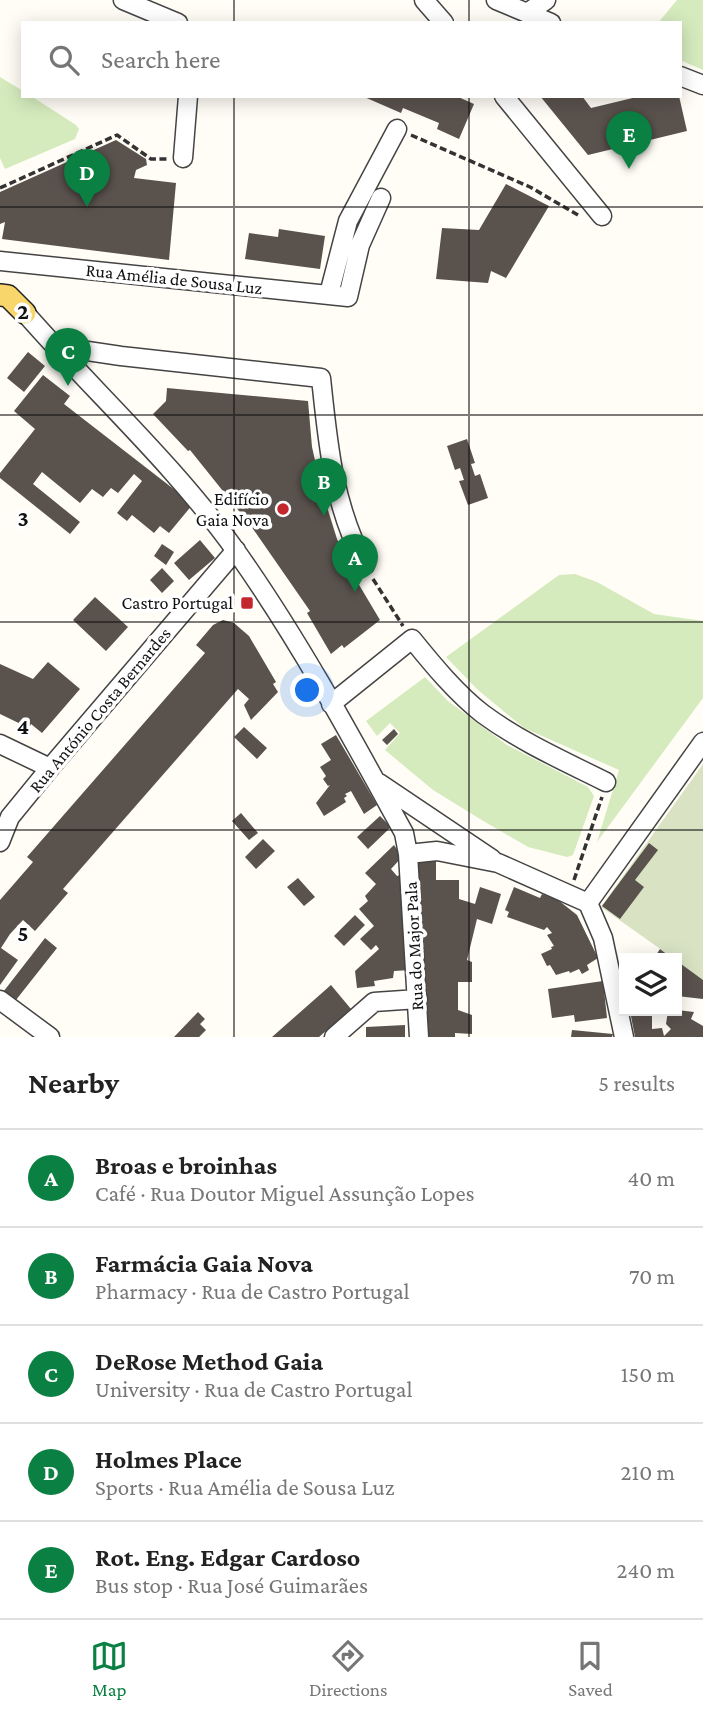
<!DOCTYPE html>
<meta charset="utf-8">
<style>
:root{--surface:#fff;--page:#f6f6f6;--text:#222;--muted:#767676;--line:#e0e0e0;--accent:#0b8043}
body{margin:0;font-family:"Crimson Pro",serif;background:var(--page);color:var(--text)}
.controls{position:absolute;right:21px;bottom:21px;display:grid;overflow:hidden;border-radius:0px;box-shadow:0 4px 18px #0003}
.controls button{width:63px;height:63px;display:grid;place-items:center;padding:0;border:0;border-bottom:2px solid var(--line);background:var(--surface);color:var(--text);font:35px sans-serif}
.you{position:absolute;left:308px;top:691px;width:24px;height:24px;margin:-18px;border:5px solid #fff;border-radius:50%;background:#1a73e8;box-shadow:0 0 0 10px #1a73e833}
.badge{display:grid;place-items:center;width:46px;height:46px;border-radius:50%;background:var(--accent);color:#fff;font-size:23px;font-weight:700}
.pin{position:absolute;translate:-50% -58px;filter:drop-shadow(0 2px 4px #0008)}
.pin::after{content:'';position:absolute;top:37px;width:24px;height:21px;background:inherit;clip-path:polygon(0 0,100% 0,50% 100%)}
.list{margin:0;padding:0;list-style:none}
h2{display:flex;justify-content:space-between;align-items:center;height:91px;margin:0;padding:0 28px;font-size:30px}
h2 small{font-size:23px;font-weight:400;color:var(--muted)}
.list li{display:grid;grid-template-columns:46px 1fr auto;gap:21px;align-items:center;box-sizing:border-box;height:98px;padding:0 28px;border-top:2px solid var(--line)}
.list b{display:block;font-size:26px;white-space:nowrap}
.list p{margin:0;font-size:23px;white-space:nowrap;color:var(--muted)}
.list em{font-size:23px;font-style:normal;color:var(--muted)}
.icon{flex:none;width:38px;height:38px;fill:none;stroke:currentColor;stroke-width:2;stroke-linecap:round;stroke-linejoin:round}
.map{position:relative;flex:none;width:703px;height:1037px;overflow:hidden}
.search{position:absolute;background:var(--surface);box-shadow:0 4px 18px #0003;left:21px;right:21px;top:21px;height:77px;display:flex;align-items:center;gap:18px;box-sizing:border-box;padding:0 24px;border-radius:0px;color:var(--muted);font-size:26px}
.sheet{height:581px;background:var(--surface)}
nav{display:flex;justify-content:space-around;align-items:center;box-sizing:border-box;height:98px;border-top:2px solid var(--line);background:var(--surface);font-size:19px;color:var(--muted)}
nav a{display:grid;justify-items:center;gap:4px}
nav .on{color:var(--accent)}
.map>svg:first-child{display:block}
</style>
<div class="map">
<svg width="703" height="1037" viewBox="0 0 703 1037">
<rect width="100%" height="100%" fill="#fffdf5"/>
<path fill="#d5ebbd" d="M677 0H703V70L680 60V23H658Z
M0 77 23 91V96H31L76 125 79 129 75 139 5 169 0 158Z
M575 574 597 582 654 614 703 621V698L597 842 619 770 524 728 478 690 446 657 559 575Z
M425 677 448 701 507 745 588 787 594 796 573 855 567 857 528 847 485 822 433 790 385 750 400 733 390 723 377 736 366 721Z"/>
<path fill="#d9e3c4" d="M703 764V980L677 961V958H673L601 907Z"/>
<path fill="#5a524d" d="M362 96H456L474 104 459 139 437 129 439 123 403 108 401 113Z
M540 96H582L591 108 641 96H679L687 131 588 155Z
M116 140 146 159 147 165 136 170 134 178 176 183 169 260 2 239 5 222 0 224V192Z
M506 184 549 206 506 278 491 271 488 283 436 279 442 228 479 230Z
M279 229 325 236 320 269 245 259 249 233 278 237Z
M28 352 45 366 24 392 7 378Z
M43 375 70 396 64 404 193 504 169 533 160 526 154 533 132 515 127 521 117 513 142 481 134 474 118 493 111 488 103 497 92 489 80 503 42 472 33 484 80 522 70 534 0 478V473L35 429 14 411Z
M167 388 308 401 312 447 322 491 337 539 355 578 380 620 344 648 342 645 331 654 307 613 310 611 251 526 190 450 188 451 153 414 166 401Z
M467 439 475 463 471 464 475 476 480 474 488 498 468 505 459 481 464 480 460 468 455 470 447 446Z
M200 540 215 558 189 580 174 563Z
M162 544 174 552 166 565 154 556Z
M162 568 174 581 162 593 150 580Z
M95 597 128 627 106 651 73 620Z
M223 620 234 623 249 636 276 682 273 684 278 692 251 720 244 705 249 699 238 689 63 889 68 893 35 931 23 920 10 934 1 948 18 960 0 985V900L33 862 27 857 205 653 196 645 213 625Z
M48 662 80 689 42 733 31 724 29 728 0 714V664L33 679Z
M244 727 267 748 257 759 234 737Z
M394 729 398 734 387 745 382 740Z
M336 735 377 805 364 814 351 791 345 794 347 796 344 798 346 802 324 816 316 803 330 785 328 786 323 779 326 776 320 767 331 760 321 744Z
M241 813 258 833 249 840 232 821Z
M380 816 391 827 368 849 357 837Z
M263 839 275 851 256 869 245 857Z
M649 843 658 850 635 880 644 887 620 919 602 906Z
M394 845 402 857 391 869 397 876 400 875 410 970 394 971 393 978 374 981 375 986 357 988 355 971 379 949 376 945 371 950 360 939 374 926 359 909 368 901 365 896 376 884 365 873Z
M415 860 436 861V880H459V899L475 904 480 887 501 894 492 924 477 919 467 960 472 962V982H458V1010L472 1015V1034L455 1033V1037H429Z
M298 878 315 897 304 906 287 887Z
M514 887 540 898 542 894 558 900 577 915 598 958 587 965 589 970 582 974 579 969 570 973 569 971 556 975 550 965 547 966 541 954 552 949 551 947 554 946 547 935 552 933 547 927 544 930 507 917 509 912 505 910Z
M355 915 365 925 344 946 334 936Z
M45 938 57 948 12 1005 0 996Z
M660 949 672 958H654Z
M677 961 703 980V999L677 996Z
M603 981 607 1018 575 1022 574 1015 552 1018 548 989Z
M331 985 351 1009 319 1037H272Z
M677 1010 694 1012 691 1019 703 1026V1037H635L630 1011H652V1029L662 1028 664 1036 671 1029 666 1024 668 1011Z
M198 1012 205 1019 200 1024 206 1030 199 1037H174Z
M405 1025V1037H366V1027Z
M572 1030 613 1034 612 1037H571Z"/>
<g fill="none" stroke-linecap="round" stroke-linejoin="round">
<g stroke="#444" stroke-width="21">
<path id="minor" d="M123 0 178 23
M424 0 444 23
M496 0 551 23
M527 13 546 0
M680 76 703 85
M504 96 602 216
M183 158 188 96
M0 261 348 297 360 245 381 198
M329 294 348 221 397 129
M25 313C95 393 174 464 236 551 299 640 352 738 404 833L408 854 419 1037
M54 346 121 356 321 378C328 445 333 504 365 565
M331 704 412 639C433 665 457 694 483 714 521 742 564 761 606 782
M0 744 50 768
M379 783 492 859
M0 842 10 817 50 768 236 550
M408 854 437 851 498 863 588 903
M588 903 703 742
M588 903 603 938 624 1037
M0 1000 50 1037
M334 1037 374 1002 418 999"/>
</g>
<g stroke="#222" stroke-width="24">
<path id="major" d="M0 295 8 296 25 313"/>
</g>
<path stroke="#333" stroke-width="3.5" stroke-dasharray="7 3.5" stroke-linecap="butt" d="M411 135 530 187 578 215
M0 188 117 135 151 159H168
M373 579 403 626
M574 880 602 797"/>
<use href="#minor" stroke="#fff" stroke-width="18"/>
<use href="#major" stroke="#f9d66b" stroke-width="21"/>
</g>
<path fill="none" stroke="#111" stroke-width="2" stroke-opacity="0.55" d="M234 0V23M469 0V23M234 96V1037M469 96V1037M0 207H703M0 415H703M0 622H703M0 830H703"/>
<g fill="#c4262e" stroke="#fff" stroke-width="2.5">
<circle cx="283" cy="509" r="7"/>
<rect x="240" y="596" width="14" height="14" rx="3.5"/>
</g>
<g text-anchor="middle" stroke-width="7" stroke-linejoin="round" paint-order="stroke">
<g font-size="18" fill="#111" stroke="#fff">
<text transform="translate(174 279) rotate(6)" y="6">Rua Amélia de Sousa Luz</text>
<text transform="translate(100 710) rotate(-50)" y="6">Rua António Costa Bernardes</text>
<text transform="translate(414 946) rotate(-93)" y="6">Rua do Major Pala</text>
</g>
<g font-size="18" fill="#111" stroke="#fff" text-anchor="end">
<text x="269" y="505">Edifício<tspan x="269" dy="21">Gaia Nova</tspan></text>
<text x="233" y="609">Castro Portugal</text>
</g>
</g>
<g font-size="23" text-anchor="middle" font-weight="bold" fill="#111" stroke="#fff" stroke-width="7" stroke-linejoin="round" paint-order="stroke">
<text x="23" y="319">2</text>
<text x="23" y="526">3</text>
<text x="23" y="734">4</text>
<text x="23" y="941">5</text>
</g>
</svg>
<div class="controls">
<button><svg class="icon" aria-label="layers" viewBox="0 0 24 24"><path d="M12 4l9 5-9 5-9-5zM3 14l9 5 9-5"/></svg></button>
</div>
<div class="you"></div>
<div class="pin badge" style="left:355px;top:592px">A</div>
<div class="pin badge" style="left:324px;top:516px">B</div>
<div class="pin badge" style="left:68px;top:386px">C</div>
<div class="pin badge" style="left:87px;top:207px">D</div>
<div class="pin badge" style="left:629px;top:169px">E</div>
<div class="search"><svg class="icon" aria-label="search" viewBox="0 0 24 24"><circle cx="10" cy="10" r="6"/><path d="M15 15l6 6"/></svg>Search here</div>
</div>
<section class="sheet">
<h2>Nearby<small>5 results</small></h2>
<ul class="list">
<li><span class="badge">A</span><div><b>Broas e broinhas</b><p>Café · Rua Doutor Miguel Assunção Lopes</p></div><em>40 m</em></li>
<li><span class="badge">B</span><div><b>Farmácia Gaia Nova</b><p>Pharmacy · Rua de Castro Portugal</p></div><em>70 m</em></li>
<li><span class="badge">C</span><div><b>DeRose Method Gaia</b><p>University · Rua de Castro Portugal</p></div><em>150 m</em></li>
<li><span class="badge">D</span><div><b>Holmes Place</b><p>Sports · Rua Amélia de Sousa Luz</p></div><em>210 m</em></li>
<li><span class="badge">E</span><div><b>Rot. Eng. Edgar Cardoso</b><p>Bus stop · Rua José Guimarães</p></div><em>240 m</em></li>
</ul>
</section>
<nav>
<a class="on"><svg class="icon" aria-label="map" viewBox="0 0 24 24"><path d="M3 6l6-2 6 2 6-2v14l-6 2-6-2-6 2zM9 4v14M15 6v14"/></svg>Map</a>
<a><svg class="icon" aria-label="directions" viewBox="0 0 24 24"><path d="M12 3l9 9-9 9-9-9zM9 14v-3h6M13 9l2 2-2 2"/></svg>Directions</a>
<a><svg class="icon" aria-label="saved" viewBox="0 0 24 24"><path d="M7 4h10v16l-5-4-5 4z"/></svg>Saved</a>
</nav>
